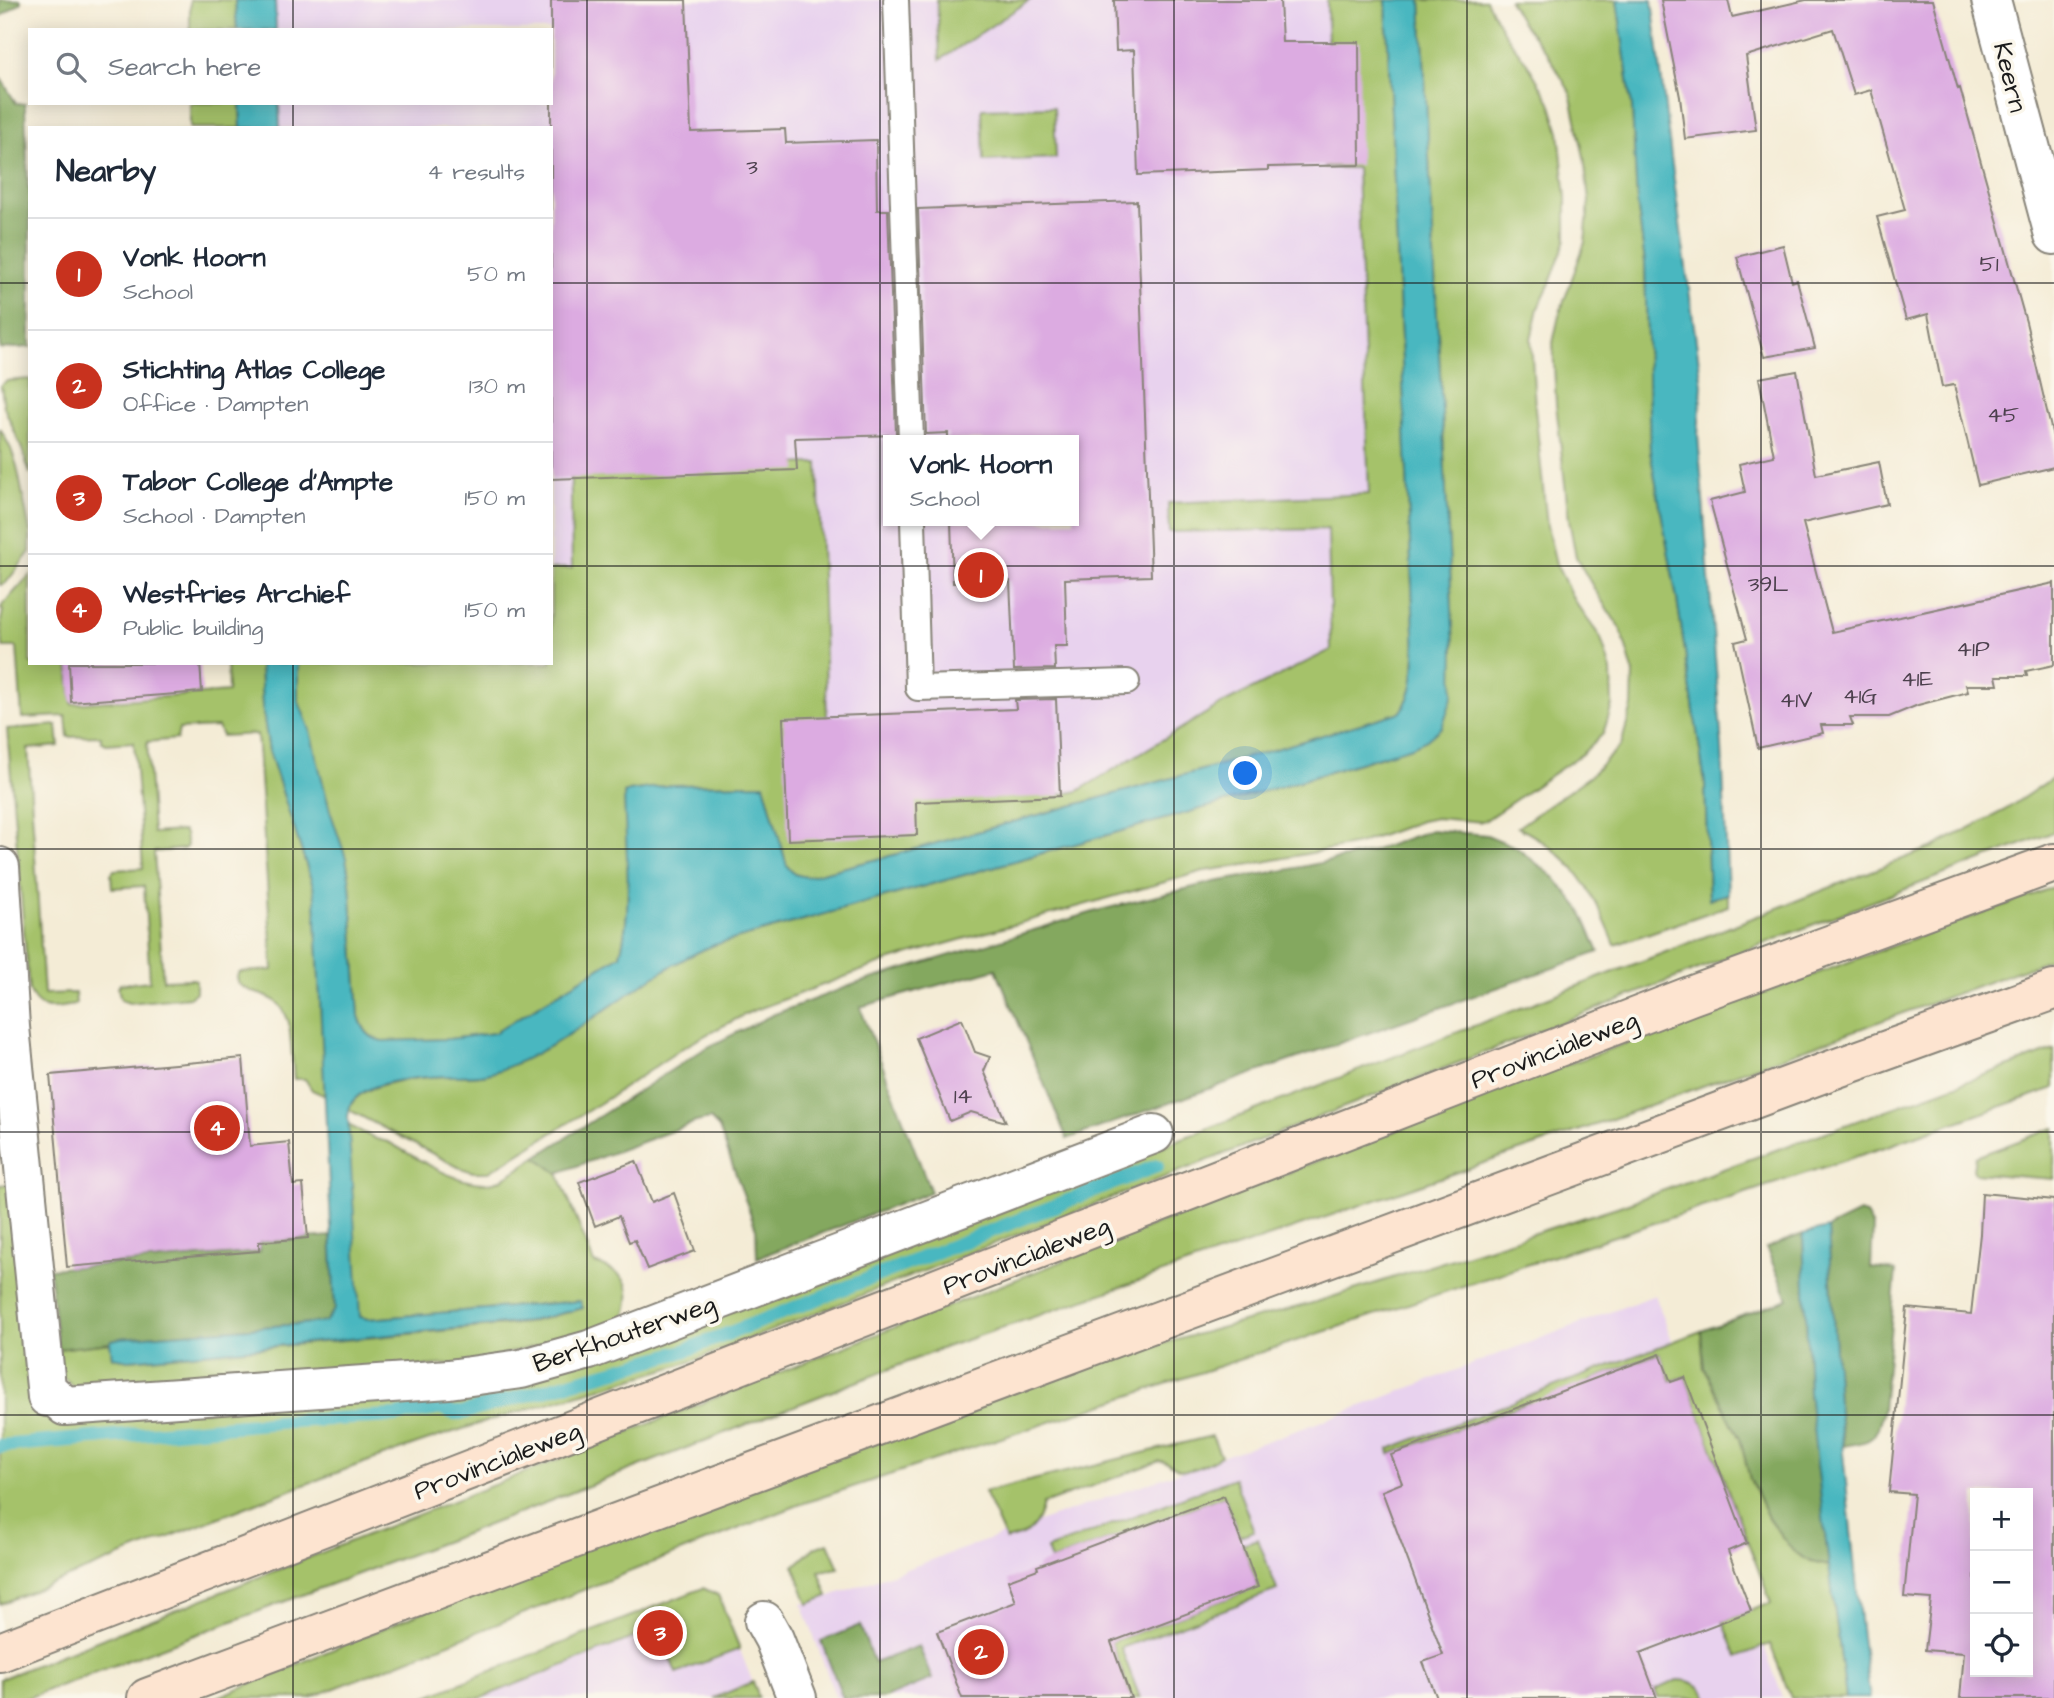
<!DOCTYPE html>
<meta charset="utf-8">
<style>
:root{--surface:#fff;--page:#f2f2f3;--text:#1f2937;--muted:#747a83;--line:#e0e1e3;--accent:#c8321e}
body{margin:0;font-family:"Architects Daughter",sans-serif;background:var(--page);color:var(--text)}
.controls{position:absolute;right:21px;bottom:21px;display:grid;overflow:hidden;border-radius:0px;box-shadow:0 4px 18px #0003}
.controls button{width:63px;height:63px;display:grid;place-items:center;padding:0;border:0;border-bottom:2px solid var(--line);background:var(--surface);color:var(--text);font:35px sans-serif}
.you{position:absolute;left:1246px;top:774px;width:24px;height:24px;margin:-18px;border:5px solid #fff;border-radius:50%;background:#1a73e8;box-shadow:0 0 0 10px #1a73e833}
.badge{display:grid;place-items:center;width:46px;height:46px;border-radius:50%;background:var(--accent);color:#fff;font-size:23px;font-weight:700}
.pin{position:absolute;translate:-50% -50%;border:4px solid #fff;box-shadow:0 2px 7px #0006}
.popup{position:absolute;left:883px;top:435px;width:196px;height:91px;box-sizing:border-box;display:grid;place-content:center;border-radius:0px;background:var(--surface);filter:drop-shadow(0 2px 5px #0005);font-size:23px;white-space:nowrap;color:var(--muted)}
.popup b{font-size:26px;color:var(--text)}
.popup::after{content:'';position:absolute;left:50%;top:100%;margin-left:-14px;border:14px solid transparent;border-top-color:var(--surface)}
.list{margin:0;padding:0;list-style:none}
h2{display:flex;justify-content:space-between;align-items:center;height:91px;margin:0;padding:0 28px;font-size:30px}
h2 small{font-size:23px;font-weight:400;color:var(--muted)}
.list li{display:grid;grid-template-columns:46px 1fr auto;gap:21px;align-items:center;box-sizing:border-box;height:112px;padding:0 28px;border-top:2px solid var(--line)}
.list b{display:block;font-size:26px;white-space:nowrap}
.list p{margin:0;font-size:23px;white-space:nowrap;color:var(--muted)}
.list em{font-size:23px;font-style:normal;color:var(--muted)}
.icon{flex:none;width:38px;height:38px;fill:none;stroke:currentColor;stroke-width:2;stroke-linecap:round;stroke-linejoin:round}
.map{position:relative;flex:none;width:2054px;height:1698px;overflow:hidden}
.search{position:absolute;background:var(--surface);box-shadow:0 4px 18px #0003;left:28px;top:28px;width:525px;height:77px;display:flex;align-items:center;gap:18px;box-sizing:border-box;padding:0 24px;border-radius:0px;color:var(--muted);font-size:26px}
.panel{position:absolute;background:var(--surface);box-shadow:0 4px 18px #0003;left:28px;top:126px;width:525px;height:539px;border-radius:0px}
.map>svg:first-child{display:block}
</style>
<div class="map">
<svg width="2054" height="1698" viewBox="0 0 2054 1698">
<rect width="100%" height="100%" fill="#fbf7ec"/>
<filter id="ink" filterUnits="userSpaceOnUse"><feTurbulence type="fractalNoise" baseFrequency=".0143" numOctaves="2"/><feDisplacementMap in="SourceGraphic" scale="14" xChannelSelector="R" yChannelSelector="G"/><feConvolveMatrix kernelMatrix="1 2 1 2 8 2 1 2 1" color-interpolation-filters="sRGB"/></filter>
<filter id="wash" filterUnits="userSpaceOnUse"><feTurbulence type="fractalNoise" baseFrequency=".00686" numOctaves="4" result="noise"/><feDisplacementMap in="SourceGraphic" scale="28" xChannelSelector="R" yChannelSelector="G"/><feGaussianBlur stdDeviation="1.57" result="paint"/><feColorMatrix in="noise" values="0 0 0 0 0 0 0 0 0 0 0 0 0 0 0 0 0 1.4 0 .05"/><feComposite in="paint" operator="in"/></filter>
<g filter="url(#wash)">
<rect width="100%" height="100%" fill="#f4ecd6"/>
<path fill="#e8d2ee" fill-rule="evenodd" d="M275 0H1385L1406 496 1333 733 818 875 298 663H551V128H280L279 103H551V30H276ZM888 440H1074V521H888Z
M1655 1295 1747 1543 1729 1551 1783 1698H836L802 1603 808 1604 1306 1427Z
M703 1588 718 1595 759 1698H422Z"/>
<path fill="#a5c26a" stroke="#606f43" stroke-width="2" d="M190 0H235L237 30H190Z
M937 0H1030L940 60Z
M1327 0H1386L1415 654C1414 676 1413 693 1401 712L1245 758 886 857 806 877 794 874 787 866 764 784 672 785 629 791 624 793C626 846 634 905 620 955L494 1033 449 1039 383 1041C369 1039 364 1030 359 1016L350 883 346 859 330 811 298 700V663H551V569L572 568 570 429 734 465 818 463 828 745 1059 795 1078 791 1220 705 1331 650 1328 529 1169 532 1168 503 1369 494 1357 168 1325 167 1322 145 1328 71Z
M1421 0H1486L1503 31 1527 63 1550 102 1559 132 1566 198V239L1550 283 1538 308 1531 339 1535 408 1547 526 1556 564 1575 602 1601 638 1611 671 1612 705 1603 734 1582 754 1483 822 1436 818 1421 821 1358 844 1258 863 1204 871 917 952 882 963 750 1012 715 1030 681 1049 610 1097 489 1172H473L458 1167 349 1110C356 1080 425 1077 450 1076 462 1076 476 1077 487 1074 572 1049 633 977 714 945L1286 785 1384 756 1454 647Z
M1509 0H1617L1632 107 1637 202 1645 262 1650 451 1677 599 1705 784 1709 899 1728 894V906L1615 945C1592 888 1574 856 1518 827L1590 776 1621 745 1632 706 1633 671 1621 630 1596 592 1576 557 1569 520 1556 404 1553 343 1559 315 1585 242 1589 201 1584 157 1570 92 1549 56 1521 21Z
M190 103H240L241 128H190Z
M1054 107 1056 158 984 161 982 109Z
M30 379V474L22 449 4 407 1 385 6 381Z
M0 428 11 449 17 466 30 532V552L6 583 0 585Z
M30 575V663H68L72 704 228 692 227 663H260L262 706 269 751 313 886 315 898 325 1096 312 1090 305 1079H294L289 1023C277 987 257 1001 238 983L237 976 240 972 273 970 257 734 222 736 218 727 179 729 177 739 147 742 153 833 183 831 185 834 187 846 184 849 154 852 163 980 193 979 196 980V992L190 997 129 1003 121 1000 118 988 120 984 150 981 144 886 112 888 111 874 114 870 143 868 134 742 106 744 101 741V736L68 737 66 716 22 718 17 647H3L1 621 3 610 0 609 4 603Z
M57 725 59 746 28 749 44 994 75 993 76 1004 74 1005C53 1009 38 1013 29 990L7 729Z
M2054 777V832L1760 945 693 1361C608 1387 522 1409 438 1437 290 1487 145 1547 0 1604V1185L11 1184 31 1406C41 1417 48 1421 64 1422L492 1388 744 1307 1658 955 1933 847 2005 810Z
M2054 887V958L1604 1122 946 1347 465 1534 27 1698H0V1679L1503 1088Z
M2054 1050V1088L1885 1147 801 1504 310 1698H216L506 1577 989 1395 1150 1347 1316 1302 1617 1207Z
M348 1125 376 1139 388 1142C417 1157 460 1189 494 1182 505 1180 525 1164 536 1157L558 1173 594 1263C630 1274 635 1289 622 1324L470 1363 76 1389 63 1377 58 1349 110 1343 112 1357 129 1360 527 1323 583 1308 580 1301 368 1319 359 1317Z
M2054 1128V1179L1975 1173 1973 1170 1975 1157Z
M1701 1331 1704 1368 1740 1439 1750 1479 1768 1518 1793 1551 1811 1562 1829 1566 1846 1698H1791L1770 1644 1737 1657 1723 1621 1771 1603 1685 1377 1671 1381 1659 1353 1589 1381 1541 1430 1529 1402 1390 1454 1389 1449Z
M1212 1436 1221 1456C1210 1462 1194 1472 1182 1470 1173 1468 1168 1461 1160 1461L1043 1504C1038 1527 1029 1535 1006 1540L984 1492Z
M1234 1478 1254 1531 1239 1536 1224 1496 1051 1561 1047 1549Z
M1258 1539 1277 1590 1121 1648 1140 1698H1132L1111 1642 1258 1587 1242 1544Z
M828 1543 839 1568 819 1571 828 1596 808 1604 794 1566 814 1548Z
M703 1588 718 1595 740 1649 676 1673 658 1628 481 1698H422Z
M1677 1680C1691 1680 1702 1685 1708 1698H1658L1655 1690Z
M753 1682 759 1698H714Z"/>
<path fill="#84a85e" stroke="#50623d" stroke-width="2" d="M0 0H21V3L0 17Z
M0 77 16 103 25 104 28 188H30V347L0 349Z
M1431 830 1487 835 1516 847 1555 878 1581 910 1599 952 1067 1139 996 969 860 1007 931 1192 757 1258 756 1229 719 1128 710 1119 696 1122 558 1173 536 1157 704 1049 772 1015 855 984 1100 910 1214 882 1286 870 1364 854Z
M1859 1213 1866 1215 1873 1227 1871 1268 1896 1271 1883 1410C1875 1441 1874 1441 1843 1446L1838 1404 1828 1228Z
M1803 1234 1809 1392 1829 1566 1811 1562 1793 1551 1768 1518 1750 1479 1740 1439 1704 1368 1701 1331 1788 1299 1766 1248Z
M331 1236 335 1309 325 1322 120 1338 112 1340 110 1343 58 1349 49 1269 260 1252 258 1242Z
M860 1625 874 1663 919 1646 932 1679 885 1698H843L821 1641Z"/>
<path fill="#48b7c0" stroke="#326a6e" stroke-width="2" d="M235 0H275L276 30H237Z
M1386 0H1421L1454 647 1453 695 1442 727 1427 740 1412 747 1286 785 714 945C634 977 574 1046 491 1073 478 1077 463 1075 449 1076 422 1077 370 1079 352 1102 349 1106 349 1112 348 1117L360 1317 368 1319 580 1301 583 1308 527 1322 129 1360 112 1357 110 1343 112 1340 120 1338 325 1322 335 1309 315 898 313 886 269 751 262 706 260 663H298V700L309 727 330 811 346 858 350 883 359 1016C363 1030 369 1039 383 1041L449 1039 494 1033 620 955C634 905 625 845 624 793L629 791 672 785 764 784 787 866 794 874 806 877 886 857 1245 758 1401 712C1413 693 1414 676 1415 654Z
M1617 0H1652L1672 165 1702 385 1698 435 1722 747 1728 894 1709 899 1705 783 1677 599 1650 451 1645 262 1637 202 1632 107Z
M240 103H279L280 128H241Z
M1828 1228 1838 1404 1861 1629 1870 1698H1846L1825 1535 1809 1392 1803 1234Z"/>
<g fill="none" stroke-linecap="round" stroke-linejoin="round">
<path stroke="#48b7c0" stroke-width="14" d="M0 1446 291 1421 395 1416 442 1408 453 1413H463L684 1351 1157 1166"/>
</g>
<g id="blocks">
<path fill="#dcabe1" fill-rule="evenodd" d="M551 0H686L691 132 785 129 786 143 876 140 877 210H888L896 435 795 438 797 470 551 479Z
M1114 0H1280L1282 42H1359L1360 165 1268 167V170L1138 175 1134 50 1116 51Z
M1661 0H1728L1732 17 1806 0H1933L1958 89 1960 88 2026 322 2054 441V467L1978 485 1954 385 1942 387 1928 314 1906 320 1877 217 1905 210 1871 90 1854 95 1833 29 1746 56 1756 130 1685 139 1680 97Z
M1137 201 1151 576 1065 579 1067 646H1054L1055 669 1014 670 1010 581 953 583 951 521H1074V440H948V433L926 434 918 209Z
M1783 245 1792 282 1797 280 1815 348 1764 357 1737 257Z
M1797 371 1816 475 1879 462 1887 504 1803 523 1832 632 2054 583V665L2026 671 2027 676H1996L1998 685H1966L1968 692 1918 705 1889 717H1850L1853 725H1821L1823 733 1758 748 1735 642 1747 639 1710 501 1745 492 1739 464 1774 456 1759 378Z
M69 663H200L202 692 71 702Z
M1056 699 1060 796 916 802 917 835 788 840 783 718 1016 709 1015 700Z
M962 1019 975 1052 990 1057 984 1071 1006 1122 971 1112 950 1121 916 1038Z
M243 1058 250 1146 289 1142 293 1185 303 1184 308 1238 259 1242V1251L67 1267 50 1075Z
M636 1161 652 1202 674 1193 695 1251 647 1269 635 1240 629 1242 619 1216 595 1226 579 1182Z
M1982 1193 2054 1200V1698H1960L1964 1653 1925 1650 1931 1599 1904 1597 1914 1494 1889 1492 1907 1308 1971 1314 1980 1234ZM1975 1493H2028V1672H1975Z
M1660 1354 1671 1382 1685 1377 1747 1543 1728 1551 1751 1611 1640 1653 1657 1698H1437L1423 1662 1443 1655 1382 1491 1402 1483 1391 1455Z
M1224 1496 1258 1587 1111 1642 1131 1698H962L937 1632 1016 1602 1008 1580 1038 1569 1037 1566Z"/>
</g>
</g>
<g filter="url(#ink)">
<use href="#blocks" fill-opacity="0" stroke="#888479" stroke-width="2"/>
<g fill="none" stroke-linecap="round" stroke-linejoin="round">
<g stroke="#888479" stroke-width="28">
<path id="lane" d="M896 0 911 440
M913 521 918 688 1127 682"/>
</g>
<g stroke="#888479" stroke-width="42">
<path id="street" d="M1991 0 2054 235
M0 867 10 1027 47 1397 52 1394 65 1406 449 1379 521 1369 589 1350 1154 1134
M764 1621 774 1639 797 1698"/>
</g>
<g stroke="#888479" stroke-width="42">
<path id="secondary" d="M0 1652 1690 996 2054 863
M147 1698 1829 1071 2054 990"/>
</g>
<use href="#lane" stroke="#fff" stroke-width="24"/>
<use href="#street" stroke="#fff" stroke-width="38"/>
<use href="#secondary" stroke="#fde4d0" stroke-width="38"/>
</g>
</g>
<path fill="none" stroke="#1c1c1c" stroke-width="2" stroke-opacity="0.55" d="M293 0V30M587 0V1698M880 0V1698M1174 0V1698M1467 0V1698M1761 0V1698M293 103V128M0 283H30M551 283H2054M0 566H30M551 566H2054M293 663V1698M0 849H2054M0 1132H2054M0 1415H2054"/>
<g text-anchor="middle" stroke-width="7" stroke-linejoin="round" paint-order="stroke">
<g font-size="23" fill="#4c404d">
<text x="752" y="174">3</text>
<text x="1989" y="271">51</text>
<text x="2003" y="422">45</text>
<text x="1768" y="591">39L</text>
<text x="1973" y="656">41P</text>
<text x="1917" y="686">41E</text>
<text x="1860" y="703">41G</text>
<text x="1796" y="707">41V</text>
<text x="963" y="1103">14</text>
</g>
<g font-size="26" fill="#1c1c1c" stroke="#fbf7ec">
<text transform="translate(2011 77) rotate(76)" y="9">Keern</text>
<text transform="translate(1554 1049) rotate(-21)" y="9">Provincialeweg</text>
<text transform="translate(1026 1255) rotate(-21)" y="9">Provincialeweg</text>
<text transform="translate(624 1333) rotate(-19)" y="9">Berkhouterweg</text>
<text transform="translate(497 1460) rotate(-21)" y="9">Provincialeweg</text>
</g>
</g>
</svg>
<div class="controls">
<button>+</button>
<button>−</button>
<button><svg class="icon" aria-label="locate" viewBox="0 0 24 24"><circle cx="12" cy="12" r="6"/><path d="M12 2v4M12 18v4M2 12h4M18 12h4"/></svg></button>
</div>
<div class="you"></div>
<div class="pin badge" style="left:981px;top:575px">1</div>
<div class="popup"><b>Vonk Hoorn</b>School</div>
<div class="pin badge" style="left:981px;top:1652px">2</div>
<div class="pin badge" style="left:660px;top:1633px">3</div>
<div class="pin badge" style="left:217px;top:1128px">4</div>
<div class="search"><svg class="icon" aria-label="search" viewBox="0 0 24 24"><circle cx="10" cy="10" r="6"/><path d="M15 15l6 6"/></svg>Search here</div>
<section class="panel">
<h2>Nearby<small>4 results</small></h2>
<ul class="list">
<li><span class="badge">1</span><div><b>Vonk Hoorn</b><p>School</p></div><em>50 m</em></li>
<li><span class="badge">2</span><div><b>Stichting Atlas College</b><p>Office · Dampten</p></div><em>130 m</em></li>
<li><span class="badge">3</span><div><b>Tabor College d'Ampte</b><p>School · Dampten</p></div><em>150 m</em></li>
<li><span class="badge">4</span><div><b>Westfries Archief</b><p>Public building</p></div><em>150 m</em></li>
</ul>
</section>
</div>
